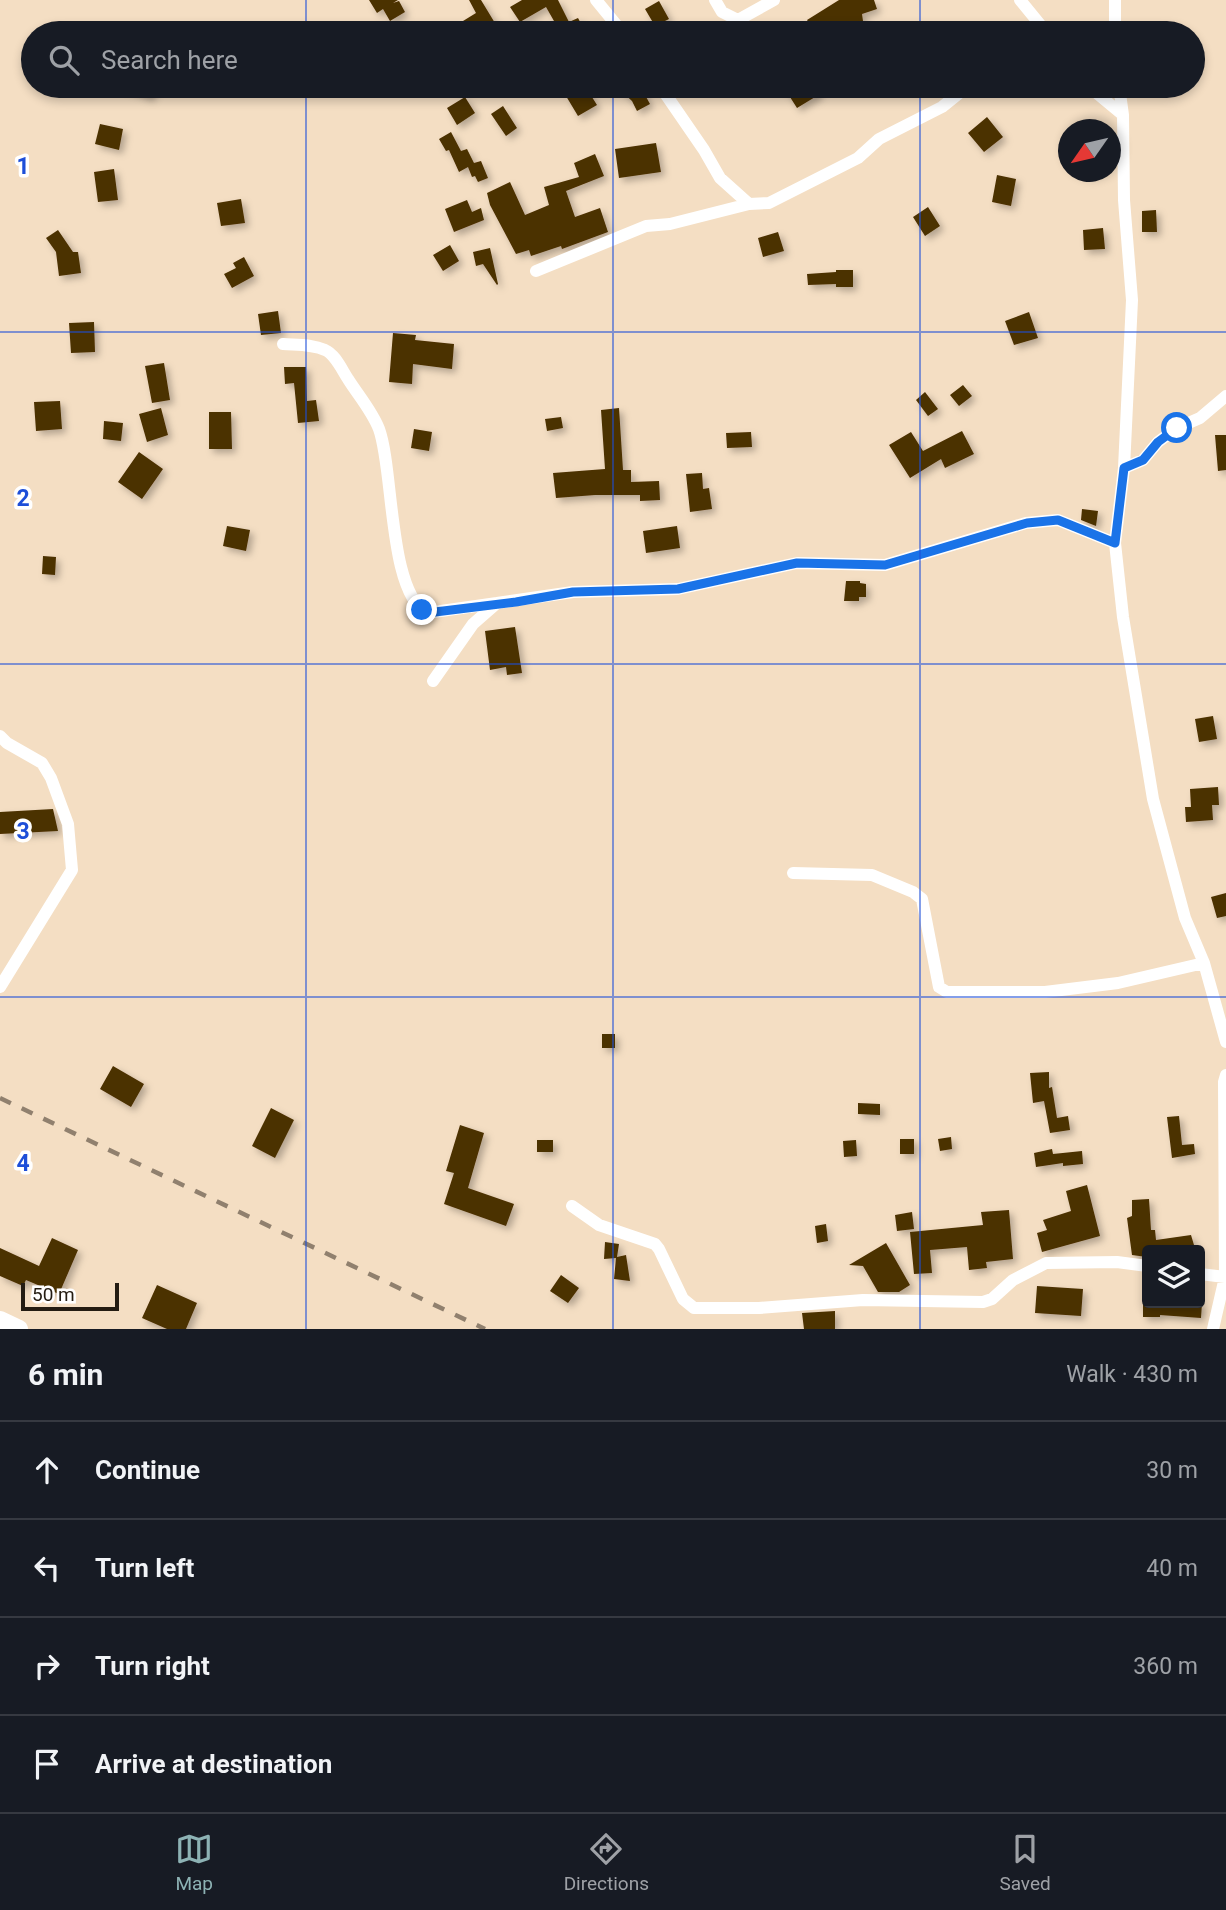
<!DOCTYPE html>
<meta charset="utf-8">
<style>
:root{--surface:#171b24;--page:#242831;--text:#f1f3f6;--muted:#9ea1a6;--line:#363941;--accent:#8db2b4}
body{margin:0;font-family:Roboto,sans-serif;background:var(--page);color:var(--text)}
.controls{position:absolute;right:21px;bottom:21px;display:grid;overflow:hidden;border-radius:7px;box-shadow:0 4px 10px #0003}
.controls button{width:63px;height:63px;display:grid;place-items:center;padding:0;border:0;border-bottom:2px solid var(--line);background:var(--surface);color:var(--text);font:35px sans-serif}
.compass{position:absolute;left:1058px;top:119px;width:63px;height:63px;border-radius:50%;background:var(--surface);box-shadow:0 4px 10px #0003;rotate:236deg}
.scale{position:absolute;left:21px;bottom:18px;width:98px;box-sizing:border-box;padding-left:7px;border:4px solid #241c12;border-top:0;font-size:19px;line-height:24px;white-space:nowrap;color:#241c12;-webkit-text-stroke:5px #fff;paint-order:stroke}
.stop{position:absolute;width:21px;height:21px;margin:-16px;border:5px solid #1a73e8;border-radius:50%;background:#fff}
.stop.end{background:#1a73e8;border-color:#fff;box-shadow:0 2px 7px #0008}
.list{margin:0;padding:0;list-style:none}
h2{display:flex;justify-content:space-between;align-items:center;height:91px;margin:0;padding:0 28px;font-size:30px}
h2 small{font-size:23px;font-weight:400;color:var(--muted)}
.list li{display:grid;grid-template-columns:46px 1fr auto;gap:21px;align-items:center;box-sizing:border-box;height:98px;padding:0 28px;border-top:2px solid var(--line)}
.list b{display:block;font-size:26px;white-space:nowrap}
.list em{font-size:23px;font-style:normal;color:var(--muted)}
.icon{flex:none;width:38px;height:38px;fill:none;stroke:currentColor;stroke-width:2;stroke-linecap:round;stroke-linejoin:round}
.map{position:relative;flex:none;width:1226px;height:1329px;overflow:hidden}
.search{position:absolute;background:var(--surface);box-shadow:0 4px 10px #0003;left:21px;right:21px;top:21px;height:77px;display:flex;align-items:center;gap:18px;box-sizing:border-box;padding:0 24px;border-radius:38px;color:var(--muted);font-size:26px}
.sheet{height:483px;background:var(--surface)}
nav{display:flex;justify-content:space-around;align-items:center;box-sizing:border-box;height:98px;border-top:2px solid var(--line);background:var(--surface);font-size:19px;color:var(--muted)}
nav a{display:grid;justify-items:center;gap:4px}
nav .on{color:var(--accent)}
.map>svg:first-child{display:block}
</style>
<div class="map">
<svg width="1226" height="1329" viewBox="0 0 1226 1329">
<defs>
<filter id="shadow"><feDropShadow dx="4" dy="4" stdDeviation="3.5" flood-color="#0004"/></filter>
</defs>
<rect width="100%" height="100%" fill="#f4dec3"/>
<path fill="#4c3004" filter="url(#shadow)" d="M369 0H398L393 3 399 1 405 12 390 21 383 9 377 13Z
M469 0H481L501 33H470L463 21 476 13Z
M522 0H558L569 22 578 18 586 33H548L558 28 546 7 520 22 510 7Z
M839 0H874L877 9 862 14 863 21 842 28 833 33H815L807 20Z
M659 1 669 19 655 26 645 9Z
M120 86H155L150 98Z
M582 86H585L597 105 578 116 566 96Z
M616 86H640L650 104 637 111 632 101Z
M783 86H815L820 94 797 108Z
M465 97 475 113 457 125 447 108Z
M503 106 517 128 506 136 491 114Z
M987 117 1003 137 984 152 968 133Z
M100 124 123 129 119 150 95 144Z
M451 132 461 151 467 149 474 163 481 161 488 178 478 182 475 176 472 177 468 167 459 172 449 150 446 151 439 139Z
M656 143 661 172 619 178 615 149Z
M595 154 604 176 566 191 575 217 600 208 608 232 562 249 561 246 531 256 529 250 516 254 490 205 487 193 510 182 525 215 549 205 544 187 579 177 574 163Z
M114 169 118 200 98 202 94 172Z
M997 175 1016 179 1011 206 992 202Z
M241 199 245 223 221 226 217 203Z
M467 200 472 212 481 208 484 220 454 232 445 209Z
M928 207 940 226 925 236 913 217Z
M1156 210 1157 232H1142V211Z
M1103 228 1105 249 1084 250 1083 230Z
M58 230 73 252H78L81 273 59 276 56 252 46 238Z
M778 232 784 251 763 257 758 238Z
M450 245 459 261 443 271 433 255Z
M490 248 498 284 497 285 483 264 476 266 473 252Z
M244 257 254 276 232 288 224 274 236 268 233 263Z
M836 270H853V287H836V284L808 285 807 274 836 272Z
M278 311 281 333 261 335 258 314Z
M1029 312 1038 338 1014 345 1005 321Z
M94 322 95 352 71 353 69 323Z
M393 333 416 335 415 340 454 344 452 369 413 364 412 384 389 382Z
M164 363 170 400 152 403 145 366Z
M284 367H306L307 401 316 400 319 421 298 423 294 383 285 384Z
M963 385 972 396 959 406 950 395Z
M925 392 938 409 928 416 916 400Z
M60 401 62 429 36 431 34 402Z
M161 408 168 435 147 442 139 414Z
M619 408 623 470H631V482L659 481 660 500 640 501V495H595L556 498 553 473 605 469 601 410Z
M209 412H231L232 449H209Z
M561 417 563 428 547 431 545 419Z
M104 421 123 423 121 441 103 439Z
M414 429 432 432 429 451 411 448Z
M962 431 974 454 945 468 941 459 910 478 889 445 911 432 923 451Z
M751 432 752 447 727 448 726 433Z
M1215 435H1226V470L1218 471Z
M139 452 163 469 142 499 118 482Z
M702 473 703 489 709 488 712 509 690 512 686 474Z
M1082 509 1098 511 1096 526 1081 520Z
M227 526 250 530 246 551 223 546Z
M677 526 680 548 646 553 643 531Z
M43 556 56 557 55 575 42 574Z
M846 581H860V583L866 584V597H859V601H844Z
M515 627 522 673 507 675 506 667 490 670 485 631Z
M1213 716 1217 739 1199 742 1195 719Z
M1218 787 1219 805H1212L1213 820 1186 822 1185 807H1191L1190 789Z
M53 809 58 831 0 834V812Z
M1226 893V916L1217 918 1211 897Z
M602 1034H615V1048H602Z
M113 1066 144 1084 131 1107 100 1089Z
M1049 1072V1088L1052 1087 1057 1118 1068 1116 1070 1130 1050 1133 1044 1101 1033 1103 1030 1073Z
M858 1103 880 1104V1115L858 1114Z
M271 1108 294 1120 275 1158 252 1146Z
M1179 1116 1182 1145 1194 1144 1195 1154 1172 1158 1167 1117Z
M460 1125 484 1133 468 1188 514 1204 506 1226 444 1204 454 1173 446 1171Z
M951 1137 952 1149 940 1151 938 1139Z
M900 1139H914V1154H900Z
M537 1140H553V1152H537Z
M856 1140 857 1156 844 1157 843 1141Z
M1052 1149 1053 1154 1082 1151 1083 1164 1063 1166V1163L1036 1167 1034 1153Z
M1087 1185 1100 1236 1042 1252 1037 1233 1047 1230 1043 1220 1071 1211 1066 1191Z
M1149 1199 1151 1230H1155L1156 1240 1191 1235 1194 1245 1165 1250H1147V1257L1132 1255 1127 1218 1132 1216V1200Z
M1009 1210 1013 1259 986 1262 987 1268 969 1270 967 1247 930 1250 932 1273 914 1274 910 1232 983 1225 981 1212Z
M912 1212 914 1229 897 1231 895 1215Z
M826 1224 828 1241 817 1243 815 1226Z
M52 1238 78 1250 59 1294 26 1280 23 1286 0 1276V1248L39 1266Z
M605 1242 619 1244 617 1257 626 1255 630 1281 614 1279 616 1258 604 1259Z
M886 1243 910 1285 899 1292H878L863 1266 849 1265Z
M561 1275 579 1288 568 1303 550 1291Z
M157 1285 197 1303 186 1329H167L142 1318Z
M1037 1286 1083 1289 1081 1316 1035 1313Z
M1143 1303H1202L1201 1318 1160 1315V1317H1143Z
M835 1311V1329H804L802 1313Z"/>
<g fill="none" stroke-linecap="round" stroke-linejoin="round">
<path stroke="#fff" stroke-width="12" d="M596 0 623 33
M715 0 722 12 738 20 774 0
M1020 0 1047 33
M1115 0V33
M660 86 704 150 720 178 749 204
M1088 86 1123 115
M1119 86 1123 115 1124 200 1132 300 1124 468 1115 543 1123 617 1153 799 1185 918 1204 963 1226 1042
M536 271 646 226 670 224 749 204 769 203 858 158 879 139 942 107 968 86
M283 344C297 345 312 344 325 350 335 354 342 370 348 379 358 395 372 411 379 429 394 470 388 592 427 613L497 603
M1124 468 1143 460 1158 442 1177 428 1200 418 1226 396
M433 681 473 624 497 603 573 592 678 589 797 563 885 565 1026 523 1058 520 1115 543
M0 736 7 743 42 763 51 778 68 824 72 870 0 987
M793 873 872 875 913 892 922 899 939 987 947 992H1045L1118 983 1204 963
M572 1206 599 1225 655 1244 659 1249 683 1299 694 1308H759L863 1300 983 1302 992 1299 1013 1280 1046 1263 1117 1262 1147 1266
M1200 1274 1225 1277
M1213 1329 1225 1277 1224 1082 1226 1075"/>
<path stroke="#fff" stroke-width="18" d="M0 1320 19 1329"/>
<path stroke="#90806e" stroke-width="4.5" stroke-dasharray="12 12" stroke-linecap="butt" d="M0 1098 485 1329"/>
</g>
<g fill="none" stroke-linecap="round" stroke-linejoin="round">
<path stroke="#1a73e8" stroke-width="9" d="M422 610 427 613 516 602 573 592 678 589 797 563 885 565 1027 523 1058 520 1115 543 1124 468 1143 460 1158 442 1177 428"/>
</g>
<path fill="none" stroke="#1d4ed8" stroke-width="2" stroke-opacity="0.55" d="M306 0V33M613 0V33M920 0V33M306 86V1329M613 86V1329M920 86V1329M0 332H1226M0 664H1226M0 997H1226"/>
<g font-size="23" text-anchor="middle" font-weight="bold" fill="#1d4ed8" stroke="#fff" stroke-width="7" stroke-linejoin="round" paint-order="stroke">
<text x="23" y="174">1</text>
<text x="23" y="506">2</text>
<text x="23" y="839">3</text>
<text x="23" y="1171">4</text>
</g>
</svg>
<div class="controls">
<button><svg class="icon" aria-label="layers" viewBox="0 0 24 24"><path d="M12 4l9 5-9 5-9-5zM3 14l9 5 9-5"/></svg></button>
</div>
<svg class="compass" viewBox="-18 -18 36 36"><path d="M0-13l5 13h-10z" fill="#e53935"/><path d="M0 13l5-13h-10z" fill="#9ea1a6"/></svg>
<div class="scale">50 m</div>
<div class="stop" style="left:1177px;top:428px"></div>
<div class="stop end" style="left:422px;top:610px"></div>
<div class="search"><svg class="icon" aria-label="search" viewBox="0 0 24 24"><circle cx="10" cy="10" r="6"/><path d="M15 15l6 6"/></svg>Search here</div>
</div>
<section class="sheet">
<h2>6 min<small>Walk · 430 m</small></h2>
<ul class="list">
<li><svg class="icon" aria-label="ahead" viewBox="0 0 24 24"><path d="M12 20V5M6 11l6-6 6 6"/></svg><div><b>Continue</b></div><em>30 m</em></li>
<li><svg class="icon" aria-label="left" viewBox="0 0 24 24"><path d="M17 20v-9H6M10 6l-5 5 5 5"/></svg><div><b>Turn left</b></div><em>40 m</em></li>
<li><svg class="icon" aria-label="right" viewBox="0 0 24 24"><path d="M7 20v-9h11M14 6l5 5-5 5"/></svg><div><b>Turn right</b></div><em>360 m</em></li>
<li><svg class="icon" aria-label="arrive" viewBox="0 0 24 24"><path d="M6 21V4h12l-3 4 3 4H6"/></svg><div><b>Arrive at destination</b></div></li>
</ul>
</section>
<nav>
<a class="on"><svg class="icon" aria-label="map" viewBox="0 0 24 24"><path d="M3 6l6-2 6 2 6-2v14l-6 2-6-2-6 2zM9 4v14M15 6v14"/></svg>Map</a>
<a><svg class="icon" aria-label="directions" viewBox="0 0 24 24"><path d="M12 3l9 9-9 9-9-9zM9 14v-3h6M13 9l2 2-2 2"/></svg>Directions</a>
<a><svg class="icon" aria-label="saved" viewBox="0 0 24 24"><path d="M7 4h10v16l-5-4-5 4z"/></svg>Saved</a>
</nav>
